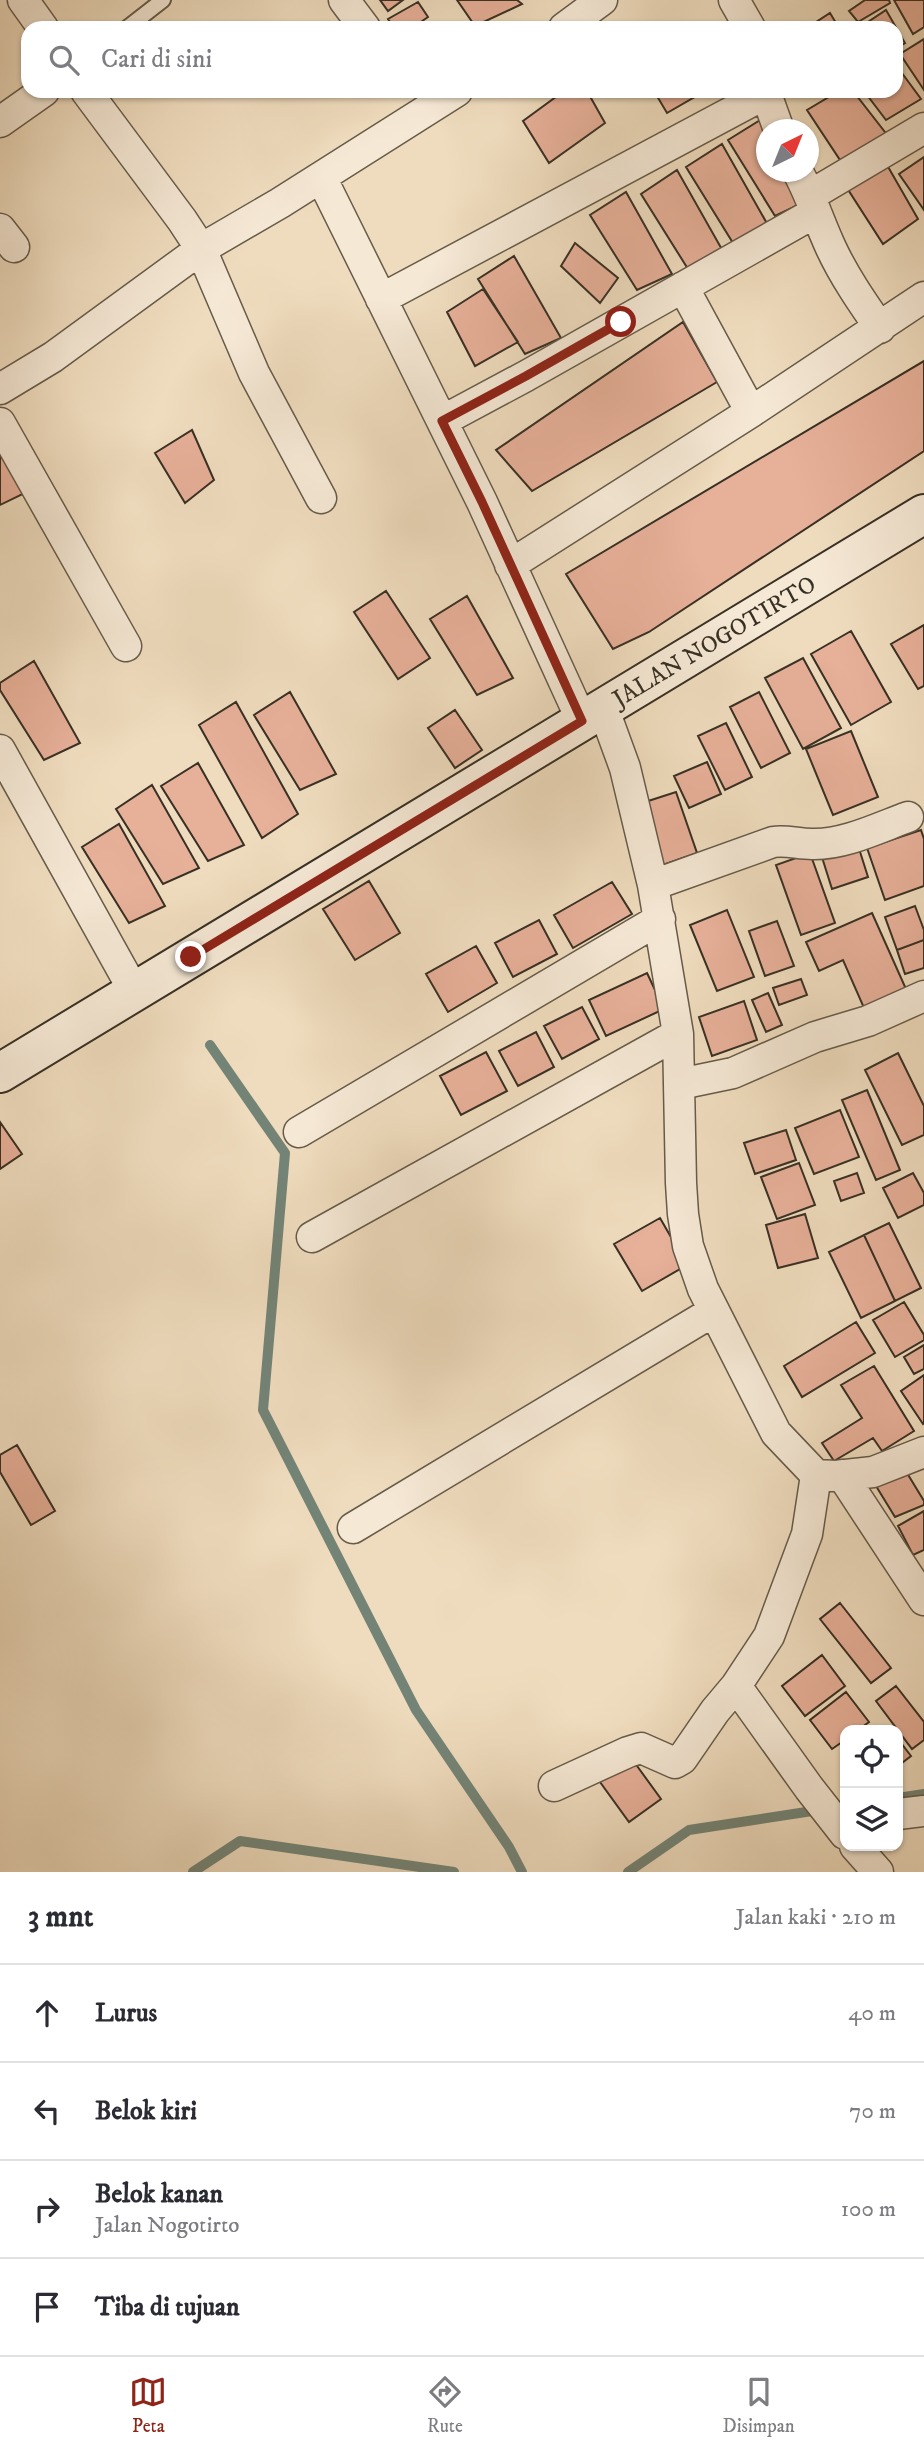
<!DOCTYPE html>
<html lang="id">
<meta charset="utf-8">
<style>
:root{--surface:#fff;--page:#f7f7f7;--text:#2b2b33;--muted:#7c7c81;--line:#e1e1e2;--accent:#8f2418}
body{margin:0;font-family:"IM FELL DW Pica",serif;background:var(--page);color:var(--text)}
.controls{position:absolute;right:21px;bottom:21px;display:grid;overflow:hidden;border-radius:14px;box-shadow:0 2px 5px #0004}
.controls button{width:63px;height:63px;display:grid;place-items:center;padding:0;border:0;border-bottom:2px solid var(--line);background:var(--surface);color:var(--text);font:35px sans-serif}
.compass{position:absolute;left:756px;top:119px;width:63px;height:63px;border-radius:50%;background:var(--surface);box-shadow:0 2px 5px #0004;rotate:43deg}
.stop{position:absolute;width:21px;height:21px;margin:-16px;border:5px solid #8f2418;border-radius:50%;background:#fff}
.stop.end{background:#8f2418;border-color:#fff;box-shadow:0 2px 7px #0008}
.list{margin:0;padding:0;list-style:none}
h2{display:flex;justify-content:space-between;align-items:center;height:91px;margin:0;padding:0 28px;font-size:30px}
h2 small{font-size:23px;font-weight:400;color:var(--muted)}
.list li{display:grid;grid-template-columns:46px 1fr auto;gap:21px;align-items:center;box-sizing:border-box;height:98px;padding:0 28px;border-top:2px solid var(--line)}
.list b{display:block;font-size:26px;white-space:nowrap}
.list p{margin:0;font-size:23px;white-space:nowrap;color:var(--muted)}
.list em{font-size:23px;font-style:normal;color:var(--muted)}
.icon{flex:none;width:38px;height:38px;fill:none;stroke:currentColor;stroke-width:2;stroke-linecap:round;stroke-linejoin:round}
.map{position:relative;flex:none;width:924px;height:1872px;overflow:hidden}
.search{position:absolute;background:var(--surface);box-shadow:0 2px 5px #0004;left:21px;right:21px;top:21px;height:77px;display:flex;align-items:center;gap:18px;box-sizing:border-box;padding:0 24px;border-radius:21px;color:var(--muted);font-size:26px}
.sheet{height:483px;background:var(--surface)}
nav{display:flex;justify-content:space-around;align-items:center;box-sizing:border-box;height:98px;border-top:2px solid var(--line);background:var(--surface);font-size:19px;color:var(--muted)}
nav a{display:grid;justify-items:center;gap:4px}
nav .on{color:var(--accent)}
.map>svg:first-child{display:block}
</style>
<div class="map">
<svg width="924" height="1872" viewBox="0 0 924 1872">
<rect width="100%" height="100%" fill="#efdcbe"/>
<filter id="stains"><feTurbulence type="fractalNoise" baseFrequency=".00286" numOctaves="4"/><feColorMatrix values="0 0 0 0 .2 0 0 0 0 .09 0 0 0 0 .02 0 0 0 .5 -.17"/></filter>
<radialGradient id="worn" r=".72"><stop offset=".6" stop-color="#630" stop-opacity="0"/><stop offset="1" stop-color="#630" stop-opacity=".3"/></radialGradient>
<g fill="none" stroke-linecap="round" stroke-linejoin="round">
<path stroke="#738477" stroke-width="10" d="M210 1045 285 1153 263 1410 416 1710 509 1847 522 1872
M898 1798 924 1794
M193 1872 240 1841 454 1872
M628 1872 689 1830 845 1806"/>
</g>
<path fill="#e7b099" stroke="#383024" stroke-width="2" d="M380 0H403L388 11Z
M457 0H517L522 4 475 26Z
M865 0H889L890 3 858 22 849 11Z
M894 0H924V27L913 34Z
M418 2 428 17 415 26 416 28H394L388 19Z
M886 10 905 43 896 48V28H859Z
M830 13 839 28H807Z
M924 39V90L900 54Z
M896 65 921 99 886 120 864 91H896Z
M564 91H587L605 123 549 163 523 121Z
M654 91H696L698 95 667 113Z
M839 91H853L888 136 844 166 807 110Z
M765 117 766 172H795L811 199 775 216 728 140Z
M722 144 769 227 733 243 686 167Z
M924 157V210L899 174Z
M887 165 918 219 883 244 847 188Z
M677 170 724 253 688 269 641 194Z
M626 192 672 274 637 290 590 215Z
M575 243 618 278 600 303 561 266Z
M514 256 561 338 525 354 478 279Z
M483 289 518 342 475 366 447 312Z
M683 322 717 382 532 491 496 450Z
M924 361V451L649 632 613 649 566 574Z
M192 430 214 480 185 503 155 453Z
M0 431 33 489 0 505Z
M386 591 430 658 398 679 354 612Z
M467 596 513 678 477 695 430 619Z
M924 625V686L918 689 891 644Z
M851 631 891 702 851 725 811 654Z
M803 658 841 728 803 749 765 678Z
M34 661 80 743 44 760 0 690V683Z
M290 692 336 774 300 790 254 715Z
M759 692 790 753 761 768 730 707Z
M236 702 298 814 262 838 199 725Z
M455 710 482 750 455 768 428 728Z
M726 723 752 777 725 790 698 736Z
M851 731 878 797 833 815 806 749Z
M707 762 721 794 689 808 674 776Z
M198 763 244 845 208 861 161 786Z
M152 785 199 868 163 884 116 809Z
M676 792 697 853 660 866 639 804Z
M119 824 165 906 129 923 82 847Z
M921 830 924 839V886L885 900 867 848Z
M856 839 868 877 832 889 820 851Z
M810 853 835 923 801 935 776 865Z
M369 881 400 933 355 960 323 909Z
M612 882 632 914 573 948 554 915Z
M915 906 924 930V940L897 950 885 917Z
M727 910 754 977 717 991 690 925Z
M872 913 906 989 864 1008 843 960 819 971 806 942Z
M539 920 557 954 513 977 495 943Z
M777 921 794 966 765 976 749 931Z
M924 940V968L905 974 897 950Z
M476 946 497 983 448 1012 426 974Z
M647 973 664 1009 606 1036 589 1000Z
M801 979 807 995 779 1005 773 988Z
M768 993 782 1025 766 1032 752 1000Z
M744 1001 757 1040 712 1056 699 1017Z
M582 1007 599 1039 562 1059 544 1026Z
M536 1032 554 1067 518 1086 499 1051Z
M486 1052 507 1091 461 1115 440 1076Z
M898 1053 924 1106V1135L902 1145 865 1070Z
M867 1090 900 1170 876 1180 842 1100Z
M840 1110 859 1157 814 1174 795 1128Z
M0 1122 22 1154 0 1169Z
M786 1130 796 1160 755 1174 744 1143Z
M799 1163 815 1205 777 1219 761 1177Z
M857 1173 864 1193 841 1201 834 1181Z
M913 1173 924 1193V1205L898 1218 883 1188Z
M805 1214 818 1258 778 1268 766 1225Z
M660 1218 687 1265 642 1291 614 1244Z
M889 1223 921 1288 895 1301 864 1235Z
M864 1235 895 1301 861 1318 829 1252Z
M904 1302 924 1335V1340L895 1357 873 1320Z
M856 1322 875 1353 802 1397 784 1366Z
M924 1345V1369L914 1374 904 1357Z
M874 1366 914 1431 882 1451 873 1438 834 1461 822 1443 862 1418 841 1385Z
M924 1375V1423L923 1424 901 1391Z
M17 1445 55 1511 31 1525 0 1472V1455Z
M907 1473 924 1501V1505L895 1517 876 1486Z
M924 1511V1550L913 1555 898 1526Z
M840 1603 891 1668 871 1683 820 1619Z
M822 1655 845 1686 805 1716 782 1686Z
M896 1686 924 1722V1740L912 1749 876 1701Z
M846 1692 869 1722 858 1730H845V1740L832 1749 810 1720Z
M898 1739 911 1756 898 1766Z
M632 1759 661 1799 629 1822 600 1782Z"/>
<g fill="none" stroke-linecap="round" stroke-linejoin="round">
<g stroke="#665b4a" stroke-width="18">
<path id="lane" d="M127 28 163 0"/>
</g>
<g stroke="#665b4a" stroke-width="33">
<path id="street" d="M23 0 43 28
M344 0 365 28
M734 0 750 28
M564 28 602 0
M86 91 182 220 201 249 254 373 321 498
M765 91 779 130
M0 122 44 91
M798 172C811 196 819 222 831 248 844 276 862 302 880 328
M321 177 482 502 582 721
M811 195 924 128
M0 229 14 247
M683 287 751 412
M381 299 765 94
M0 389 53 357 201 249 280 203 457 91
M442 421 526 376 816 212
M0 423 126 646
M510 565 751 412 924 297
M605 707 609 724 625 768 653 885 678 1034 681 1183 683 1214 688 1246 703 1289 776 1433 816 1475 836 1476 873 1472 924 1452
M0 750 134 991
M653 885 773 842C787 840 798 844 812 844 844 845 878 828 908 817
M680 1084 733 1073 815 1037 868 1021 924 996
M299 1132 660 919
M312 1237 678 1034
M842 1475 924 1600
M353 1528 714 1311
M736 1686 809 1788 845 1834
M554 1786 628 1752 641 1748 675 1763 682 1759 715 1711 736 1686 769 1636 807 1534 816 1475
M898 1814 924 1811
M855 1846 878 1872"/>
</g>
<g stroke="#383024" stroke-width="42">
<path id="secondary" d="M0 1073 924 514"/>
</g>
<use href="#lane" stroke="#f5e8d5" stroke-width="14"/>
<use href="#street" stroke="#f5e8d5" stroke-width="30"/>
<use href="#secondary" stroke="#f5e8d5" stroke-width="38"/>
</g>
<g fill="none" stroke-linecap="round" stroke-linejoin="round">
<path stroke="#8f2418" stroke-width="9" d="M191 957 582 721 482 502 442 421 526 376 621 322"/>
</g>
<g text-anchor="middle" stroke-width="7" stroke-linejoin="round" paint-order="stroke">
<g font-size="24" fill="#383024" stroke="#f5e8d5">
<text transform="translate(714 641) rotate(-31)" y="8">JALAN NOGOTIRTO</text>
</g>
</g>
<rect width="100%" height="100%" filter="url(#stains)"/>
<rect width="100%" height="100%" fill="url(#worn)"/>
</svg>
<div class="controls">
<button><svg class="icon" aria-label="locate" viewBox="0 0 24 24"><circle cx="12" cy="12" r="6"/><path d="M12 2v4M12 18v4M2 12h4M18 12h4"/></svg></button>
<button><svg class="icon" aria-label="layers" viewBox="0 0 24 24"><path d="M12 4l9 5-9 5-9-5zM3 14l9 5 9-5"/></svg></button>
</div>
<svg class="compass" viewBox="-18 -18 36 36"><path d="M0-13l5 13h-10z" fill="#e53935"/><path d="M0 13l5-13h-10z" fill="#7c7c81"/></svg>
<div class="stop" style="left:621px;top:322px"></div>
<div class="stop end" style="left:191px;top:957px"></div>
<div class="search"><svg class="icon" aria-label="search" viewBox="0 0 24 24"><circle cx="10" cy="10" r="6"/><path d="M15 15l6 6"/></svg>Cari di sini</div>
</div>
<section class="sheet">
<h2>3 mnt<small>Jalan kaki · 210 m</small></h2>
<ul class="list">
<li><svg class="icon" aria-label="ahead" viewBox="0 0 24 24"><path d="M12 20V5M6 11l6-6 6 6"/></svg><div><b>Lurus</b></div><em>40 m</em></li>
<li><svg class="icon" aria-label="left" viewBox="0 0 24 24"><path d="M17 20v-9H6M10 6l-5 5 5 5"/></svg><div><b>Belok kiri</b></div><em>70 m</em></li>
<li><svg class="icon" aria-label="right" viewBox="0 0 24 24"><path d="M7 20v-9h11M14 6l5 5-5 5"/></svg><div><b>Belok kanan</b><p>Jalan Nogotirto</p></div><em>100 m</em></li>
<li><svg class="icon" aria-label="arrive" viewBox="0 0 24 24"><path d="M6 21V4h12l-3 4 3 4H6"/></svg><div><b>Tiba di tujuan</b></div></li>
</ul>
</section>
<nav>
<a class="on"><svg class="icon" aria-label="map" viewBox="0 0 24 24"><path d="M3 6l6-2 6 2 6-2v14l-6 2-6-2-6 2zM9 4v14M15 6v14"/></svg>Peta</a>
<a><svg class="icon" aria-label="directions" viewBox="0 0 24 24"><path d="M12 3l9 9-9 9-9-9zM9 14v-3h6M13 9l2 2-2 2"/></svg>Rute</a>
<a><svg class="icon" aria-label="saved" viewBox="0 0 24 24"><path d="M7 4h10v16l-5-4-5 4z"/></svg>Disimpan</a>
</nav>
